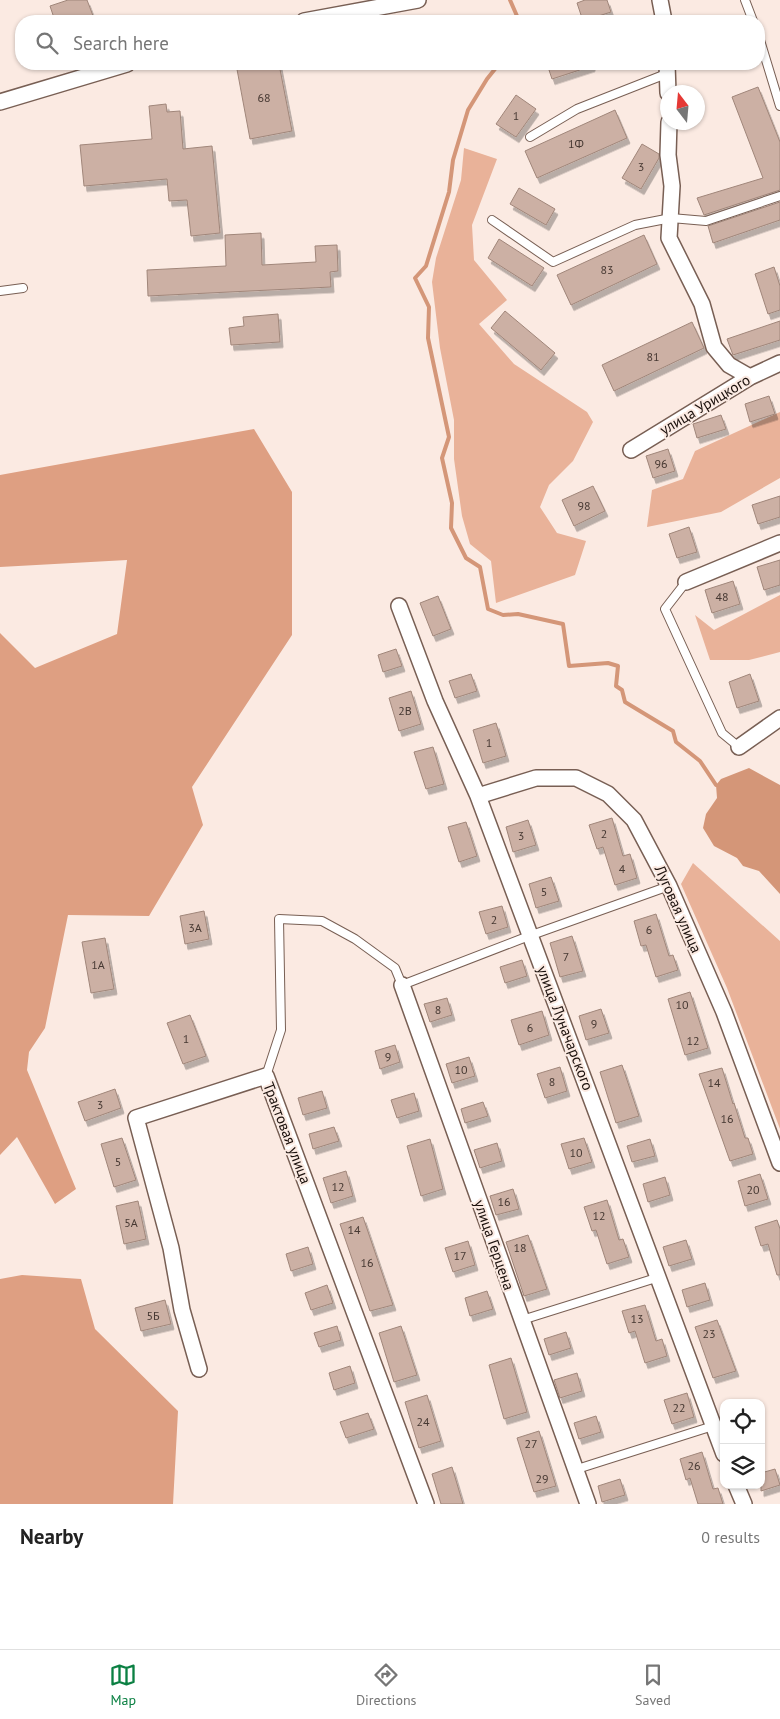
<!DOCTYPE html>
<meta charset="utf-8">
<style>
:root{--surface:#fff;--page:#f6f6f6;--text:#222;--muted:#767676;--line:#e0e0e0;--accent:#0b8043}
body{margin:0;font-family:"PT Sans",sans-serif;background:var(--page);color:var(--text)}
.controls{position:absolute;right:15px;bottom:15px;display:grid;overflow:hidden;border-radius:10px;box-shadow:0 1px 4px #0004}
.controls button{width:45px;height:45px;display:grid;place-items:center;padding:0;border:0;border-bottom:1px solid var(--line);background:var(--surface);color:var(--text);font:25px sans-serif}
.compass{position:absolute;left:660px;top:85px;width:45px;height:45px;border-radius:50%;background:var(--surface);box-shadow:0 1px 4px #0004;rotate:344deg}
.list{margin:0;padding:0;list-style:none}
h2{display:flex;justify-content:space-between;align-items:center;height:65px;margin:0;padding:0 20px;font-size:21px}
h2 small{font-size:16px;font-weight:400;color:var(--muted)}
.icon{flex:none;width:28px;height:28px;fill:none;stroke:currentColor;stroke-width:2;stroke-linecap:round;stroke-linejoin:round}
.map{position:relative;flex:none;width:780px;height:1504px;overflow:hidden}
.search{position:absolute;background:var(--surface);box-shadow:0 1px 4px #0004;left:15px;right:15px;top:15px;height:55px;display:flex;align-items:center;gap:12px;box-sizing:border-box;padding:0 18px;border-radius:20px;color:var(--muted);font-size:19px}
.sheet{height:145px;background:var(--surface)}
nav{display:flex;justify-content:space-around;align-items:center;box-sizing:border-box;height:70px;border-top:1px solid var(--line);background:var(--surface);font-size:14px;color:var(--muted)}
nav a{display:grid;justify-items:center;gap:2px}
nav .on{color:var(--accent)}
.map>svg:first-child{display:block}
</style>
<div class="map">
<svg width="780" height="1504" viewBox="0 0 780 1504">
<defs>
<filter id="shadow"><feDropShadow dx="3" dy="5.5" stdDeviation="0" flood-color="#0004"/></filter>
</defs>
<rect width="100%" height="100%" fill="#fbeae2"/>
<path fill="#e9b299" d="M464 148 497 159 472 225 474 260 507 300 479 324 514 364 587 412 593 422 573 461 549 485 540 507 557 533 586 541 575 575 496 603 491 561 470 544 462 516 454 459V420L440 348 432 282 436 258 461 180Z
M780 412V478L721 512 647 527 652 490 683 479 695 451Z
M780 595V652L749 660H710L695 615 714 630Z
M693 863 780 941V1129L727 988 681 884Z"/>
<path fill="#de9f82" d="M254 429 292 492V635L192 787 203 825 149 916 68 915 45 1028 29 1052 27 1070 76 1189 55 1204 17 1137 0 1155V633L35 668 117 634 127 560 0 567V475Z
M22 1275 81 1279 95 1329 178 1411 173 1504H0V1279Z"/>
<path fill="#d49678" d="M749 768 780 785V894L759 871 743 866 737 858 714 846 703 828 706 814 717 798 716 785 721 779Z"/>
<g fill="none" stroke-linecap="round" stroke-linejoin="round">
<path stroke="#d49678" stroke-width="4" d="M510 0 517 16 516 21
M499 64 487 79 468 110 453 160 449 192 426 266 415 278 429 307 428 338 449 437 442 458 452 503 451 528 466 558 480 567 488 609 503 615 518 614 563 624 569 666 608 663 618 666 616 686 622 690 625 702 673 731 676 742 700 761 716 785"/>
</g>
<path fill="#ccb0a4" stroke="#a0867a" filter="url(#shadow)" d="M68 0H87L95 21H55L50 6Z
M585 0H607L611 12 583 21 577 3Z
M236 64H279L292 131 250 139Z
M547 64H592V66L552 79Z
M758 87 780 142V190L704 215 697 198 763 178 732 97Z
M516 95 536 109 516 137 496 124Z
M166 104 167 112 180 111 183 149 212 146 220 233 191 236 187 200 169 201 167 179 84 186 80 145 152 139 149 106Z
M615 110 627 138 537 178 525 151Z
M642 144 659 154V158L641 189 622 178Z
M519 188 555 209 546 225 510 204Z
M780 202V220L713 243 708 226Z
M261 233 262 265 316 262 315 246 337 245 338 271 330 272 331 287 148 296 147 270 226 266 225 235Z
M644 235 657 264 571 305 557 275Z
M499 239 544 268 532 286 488 258Z
M774 267 780 286V310L768 314 755 274Z
M505 311 555 353 541 370 491 328Z
M278 314 280 342 231 345 229 328 244 326 243 317Z
M780 321V340L733 355 727 339Z
M692 322 704 348 614 391 602 365Z
M769 396 775 414 750 422 745 404Z
M721 415 726 429 697 438 693 424Z
M668 449 675 471 653 478 646 456Z
M593 486 605 511 574 526 562 500Z
M780 496V517L758 524 752 505Z
M689 527 697 552 677 558 669 534Z
M780 560V585L764 590 757 567Z
M733 581 740 604 712 613 705 590Z
M438 596 451 629 433 636 420 603Z
M396 649 402 666 383 672 378 655Z
M471 674 477 691 455 698 449 681Z
M750 674 759 701 737 708 729 682Z
M411 691 421 724 399 731 389 698Z
M496 723 506 756 483 763 473 730Z
M433 747 444 784 426 789 414 752Z
M612 818 623 856 630 854 637 878 615 885 603 847 597 849 589 825Z
M528 820 536 845 513 852 506 827Z
M466 822 477 856 459 862 448 827Z
M551 877 559 901 536 908 529 884Z
M502 906 508 927 486 934 479 912Z
M204 911 209 939 185 944 180 916Z
M656 914 669 956 673 955 678 970 656 977 646 945 641 946 634 921Z
M572 936 583 971 560 977 550 943Z
M105 938 114 989 91 993 82 942Z
M522 960 527 976 505 983 500 967Z
M690 992 708 1048 685 1055 668 999Z
M447 998 452 1015 430 1022 424 1004Z
M601 1009 609 1033 586 1040 579 1016Z
M542 1011 549 1035 519 1045 511 1020Z
M190 1015 206 1056 183 1064 167 1023Z
M395 1045 400 1062 380 1069 375 1051Z
M469 1057 475 1076 452 1083 446 1064Z
M622 1065 639 1116 616 1123 600 1072Z
M560 1067 567 1091 545 1098 537 1074Z
M722 1068 733 1104 734 1103 745 1138H748L753 1154 730 1161 699 1074Z
M115 1089 121 1108 85 1121 78 1102Z
M322 1091 327 1108 303 1115 298 1098Z
M414 1093 419 1111 397 1118 391 1100Z
M483 1102 488 1116 465 1123 461 1109Z
M334 1127 339 1141 313 1149 309 1134Z
M122 1138 136 1180 114 1187 101 1144Z
M584 1138 592 1162 569 1169 561 1144Z
M430 1139 443 1189 421 1196 407 1146Z
M650 1139 655 1156 632 1162 627 1146Z
M497 1143 502 1161 480 1168 474 1150Z
M346 1171 353 1196 331 1203 323 1178Z
M760 1174 768 1199 745 1206 738 1181Z
M665 1177 670 1195 648 1202 643 1184Z
M513 1189 519 1209 496 1215 490 1196Z
M607 1200 619 1240 623 1239 629 1257 607 1264 596 1230 592 1231 584 1207Z
M138 1201 146 1239 124 1244 116 1206Z
M363 1217 393 1305 370 1311 340 1224Z
M777 1220 780 1229V1275H777L768 1244 761 1246 755 1227Z
M528 1235 547 1289 524 1296 506 1242Z
M686 1240 692 1259 669 1266 663 1247Z
M468 1241 475 1265 453 1272 445 1248Z
M308 1247 313 1264 291 1271 286 1254Z
M705 1283 710 1300 687 1307 682 1290Z
M327 1285 333 1303 311 1310 305 1293Z
M487 1291 493 1309 470 1316 465 1298Z
M165 1300 171 1324 141 1331 135 1308Z
M645 1305 656 1341 662 1339 667 1356 645 1363 635 1331 629 1333 622 1311Z
M717 1320 736 1371 713 1378 695 1327Z
M337 1326 341 1340 319 1347 314 1333Z
M401 1326 417 1375 394 1382 379 1333Z
M566 1332 571 1348 549 1355 544 1339Z
M511 1358 527 1412 504 1419 489 1365Z
M350 1366 355 1383 334 1390 329 1373Z
M577 1373 582 1391 560 1398 554 1380Z
M687 1393 694 1417 672 1424 664 1400Z
M427 1395 441 1441 419 1448 405 1402Z
M368 1413 374 1429 346 1438 340 1422Z
M596 1416 601 1432 579 1439 574 1423Z
M539 1431 556 1486 534 1492 517 1438Z
M702 1452 713 1489 718 1488 723 1504H698L690 1478 686 1480 680 1459Z
M452 1467 463 1504H441L432 1474Z
M775 1469 780 1485 761 1491V1473Z
M620 1479 625 1495 602 1502 598 1486Z"/>
<g fill="none" stroke-linecap="round" stroke-linejoin="round">
<g stroke="#785f54" stroke-width="10">
<path id="lane" d="M745 0 753 21
M759 37 780 106
M530 137 577 109 666 74
M492 220 553 262 635 225 671 218 706 221 780 196
M0 291 23 288
M686 582 665 609 722 733 739 747
M266 1076 281 1030 279 919 322 921 355 939 395 968 402 985 529 936 669 886
M522 1320 656 1278
M574 1470 713 1426"/>
</g>
<g stroke="#785f54" stroke-width="18">
<path id="street" d="M660 0 664 21
M304 21 418 0
M667 64 668 93
M0 102 127 64
M669 122 668 155 672 186 669 238 702 304 714 347 729 365 750 377
M631 450 750 377 780 363
M686 582 780 543
M399 606 435 701 478 796 724 1454
M739 747 780 718
M478 796 536 778H576L608 794 634 820 669 886 724 1012 780 1163
M402 985 588 1504
M199 1369 182 1310 171 1248 136 1118 266 1076 426 1504
M736 1485 744 1504"/>
</g>
<use href="#lane" stroke="#fff" stroke-width="8"/>
<use href="#street" stroke="#fff" stroke-width="15"/>
</g>
<g text-anchor="middle" stroke-width="4" stroke-linejoin="round" paint-order="stroke">
<g font-size="12" fill="#463832">
<text x="264" y="102">68</text>
<text x="516" y="120">1</text>
<text x="576" y="148">1Ф</text>
<text x="641" y="171">3</text>
<text x="607" y="274">83</text>
<text x="653" y="361">81</text>
<text x="661" y="468">96</text>
<text x="584" y="510">98</text>
<text x="722" y="601">48</text>
<text x="405" y="715">2В</text>
<text x="489" y="747">1</text>
<text x="604" y="838">2</text>
<text x="521" y="840">3</text>
<text x="622" y="873">4</text>
<text x="544" y="896">5</text>
<text x="494" y="924">2</text>
<text x="195" y="932">3А</text>
<text x="649" y="934">6</text>
<text x="566" y="961">7</text>
<text x="98" y="969">1А</text>
<text x="682" y="1009">10</text>
<text x="438" y="1014">8</text>
<text x="594" y="1028">9</text>
<text x="530" y="1032">6</text>
<text x="186" y="1043">1</text>
<text x="693" y="1045">12</text>
<text x="388" y="1061">9</text>
<text x="461" y="1074">10</text>
<text x="552" y="1086">8</text>
<text x="714" y="1087">14</text>
<text x="100" y="1109">3</text>
<text x="727" y="1123">16</text>
<text x="576" y="1157">10</text>
<text x="118" y="1166">5</text>
<text x="338" y="1191">12</text>
<text x="753" y="1194">20</text>
<text x="504" y="1206">16</text>
<text x="599" y="1220">12</text>
<text x="131" y="1227">5А</text>
<text x="354" y="1234">14</text>
<text x="520" y="1252">18</text>
<text x="460" y="1260">17</text>
<text x="367" y="1267">16</text>
<text x="153" y="1320">5Б</text>
<text x="637" y="1323">13</text>
<text x="709" y="1338">23</text>
<text x="679" y="1412">22</text>
<text x="423" y="1426">24</text>
<text x="531" y="1448">27</text>
<text x="694" y="1470">26</text>
<text x="542" y="1483">29</text>
</g>
<g font-size="15" fill="#1a100c" stroke="#fbeae2">
<text transform="translate(705 405) rotate(-31)" y="5">улица Урицкого</text>
<text transform="translate(678 909) rotate(66)" y="5">Луговая улица</text>
<text transform="translate(565 1028) rotate(69)" y="5">улица Луначарского</text>
<text transform="translate(287 1133) rotate(69)" y="5">Трактовая улица</text>
<text transform="translate(494 1245) rotate(71)" y="5">улица Герцена</text>
</g>
</g>
</svg>
<div class="controls">
<button><svg class="icon" aria-label="locate" viewBox="0 0 24 24"><circle cx="12" cy="12" r="6"/><path d="M12 2v4M12 18v4M2 12h4M18 12h4"/></svg></button>
<button><svg class="icon" aria-label="layers" viewBox="0 0 24 24"><path d="M12 4l9 5-9 5-9-5zM3 14l9 5 9-5"/></svg></button>
</div>
<svg class="compass" viewBox="-18 -18 36 36"><path d="M0-13l5 13h-10z" fill="#e53935"/><path d="M0 13l5-13h-10z" fill="#767676"/></svg>
<div class="search"><svg class="icon" aria-label="search" viewBox="0 0 24 24"><circle cx="10" cy="10" r="6"/><path d="M15 15l6 6"/></svg>Search here</div>
</div>
<section class="sheet">
<h2>Nearby<small>0 results</small></h2>
<ul class="list">
</ul>
</section>
<nav>
<a class="on"><svg class="icon" aria-label="map" viewBox="0 0 24 24"><path d="M3 6l6-2 6 2 6-2v14l-6 2-6-2-6 2zM9 4v14M15 6v14"/></svg>Map</a>
<a><svg class="icon" aria-label="directions" viewBox="0 0 24 24"><path d="M12 3l9 9-9 9-9-9zM9 14v-3h6M13 9l2 2-2 2"/></svg>Directions</a>
<a><svg class="icon" aria-label="saved" viewBox="0 0 24 24"><path d="M7 4h10v16l-5-4-5 4z"/></svg>Saved</a>
</nav>
